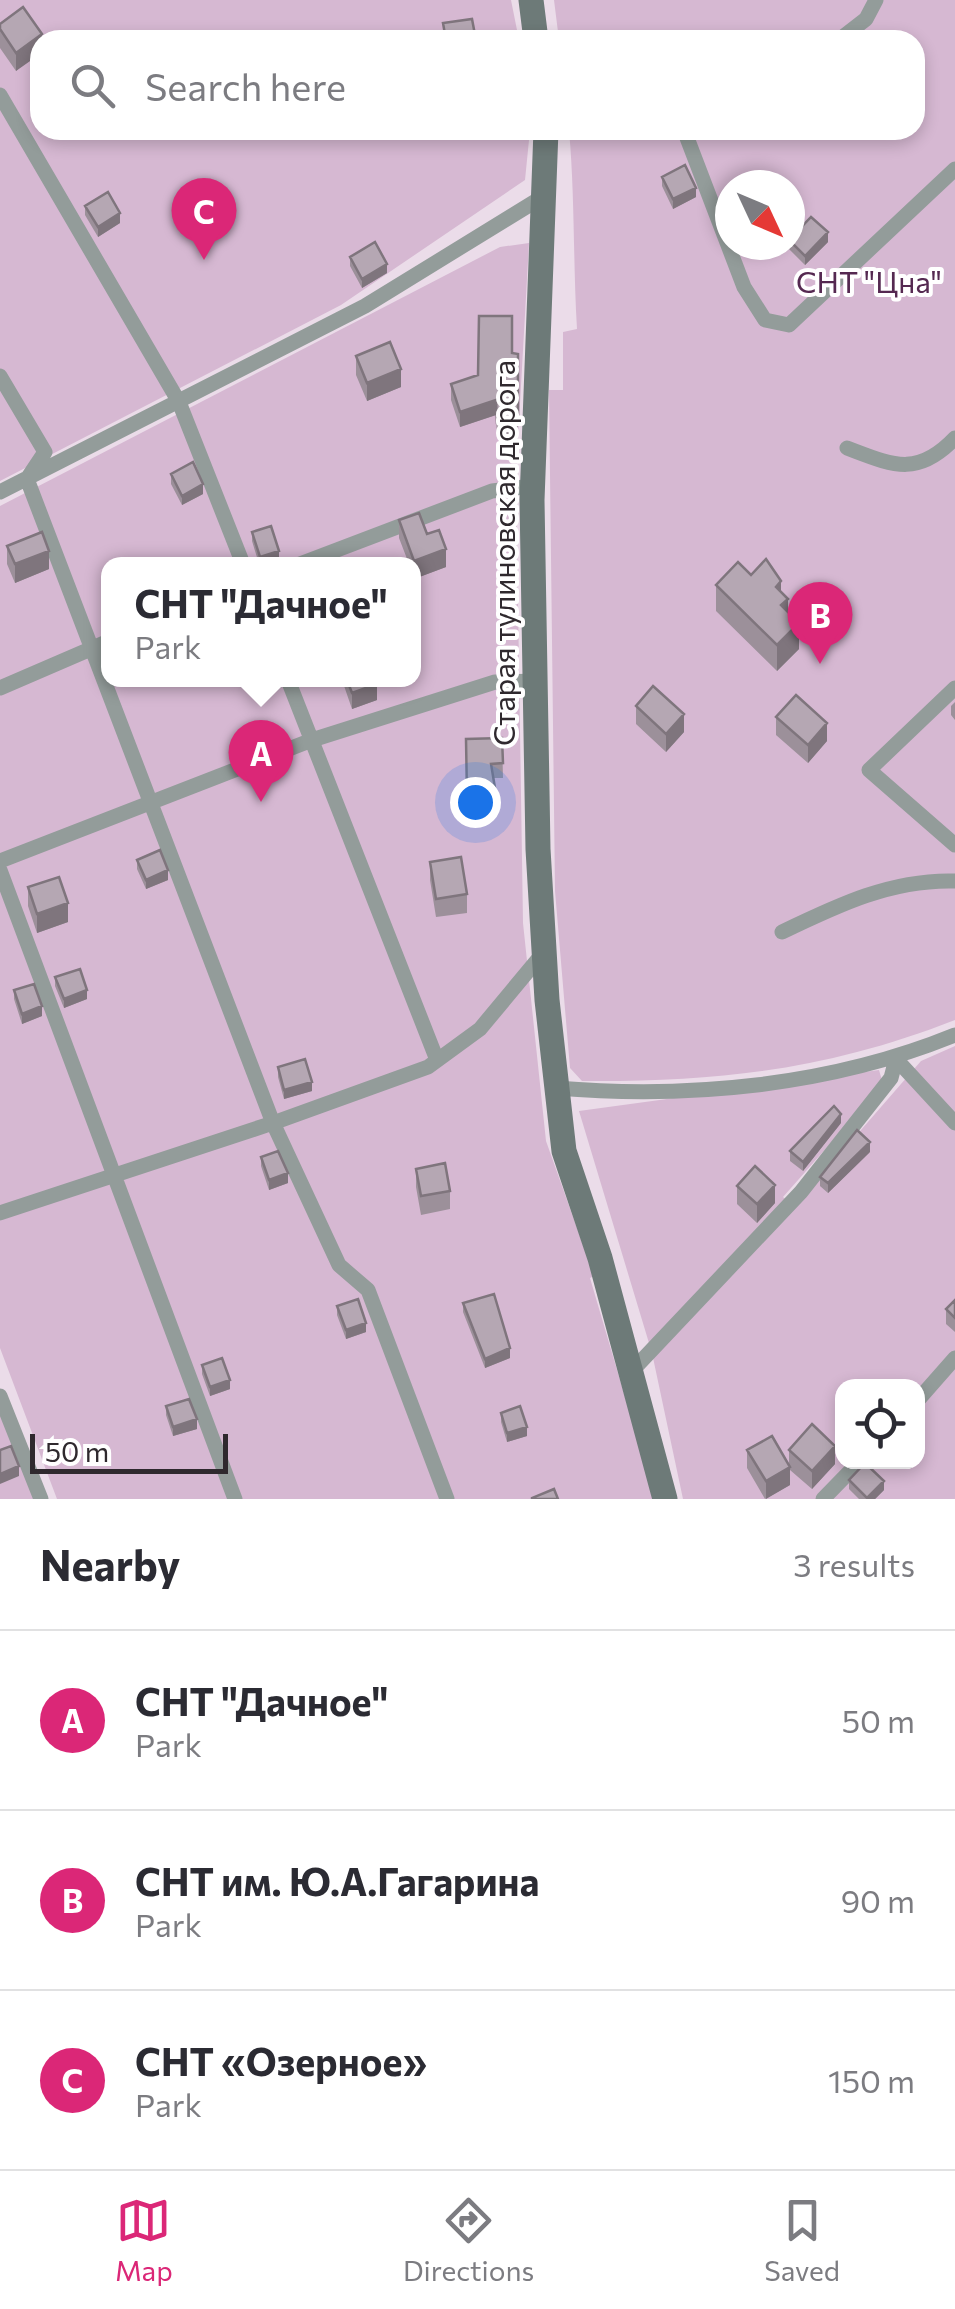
<!DOCTYPE html>
<meta charset="utf-8">
<style>
:root{--surface:#fff;--page:#f7f7f7;--text:#2b2b33;--muted:#7c7c81;--line:#e1e1e2;--accent:#db2777}
body{margin:0;font-family:Commissioner,sans-serif;background:var(--page);color:var(--text)}
.controls{position:absolute;right:30px;bottom:30px;display:grid;overflow:hidden;border-radius:20px;box-shadow:0 5px 15px #0003}
.controls button{width:90px;height:90px;display:grid;place-items:center;padding:0;border:0;border-bottom:2px solid var(--line);background:var(--surface);color:var(--text);font:50px sans-serif}
.compass{position:absolute;left:715px;top:170px;width:90px;height:90px;border-radius:50%;background:var(--surface);box-shadow:0 5px 15px #0003;rotate:134deg}
.scale{position:absolute;left:30px;bottom:25px;width:198px;box-sizing:border-box;padding-left:10px;border:5px solid #2f292e;border-top:0;font-size:28px;line-height:35px;white-space:nowrap;color:#2f292e;-webkit-text-stroke:8px #fff;paint-order:stroke}
.you{position:absolute;left:475px;top:802px;width:35px;height:35px;margin:-25px;border:8px solid #fff;border-radius:50%;background:#1a73e8;box-shadow:0 0 0 15px #1a73e833}
.badge{display:grid;place-items:center;width:65px;height:65px;border-radius:50%;background:var(--accent);color:#fff;font-size:32px;font-weight:700}
.pin{position:absolute;translate:-50% -82px;filter:drop-shadow(0 2px 5px #0008)}
.pin::after{content:'';position:absolute;top:52px;width:35px;height:30px;background:inherit;clip-path:polygon(0 0,100% 0,50% 100%)}
.popup{position:absolute;left:101px;top:557px;width:320px;height:130px;box-sizing:border-box;display:grid;place-content:center;border-radius:20px;background:var(--surface);filter:drop-shadow(0 2px 8px #0005);font-size:32px;white-space:nowrap;color:var(--muted)}
.popup b{font-size:38px;color:var(--text)}
.popup::after{content:'';position:absolute;left:50%;top:100%;margin-left:-20px;border:20px solid transparent;border-top-color:var(--surface)}
.list{margin:0;padding:0;list-style:none}
h2{display:flex;justify-content:space-between;align-items:center;height:130px;margin:0;padding:0 40px;font-size:42px}
h2 small{font-size:32px;font-weight:400;color:var(--muted)}
.list li{display:grid;grid-template-columns:65px 1fr auto;gap:30px;align-items:center;box-sizing:border-box;height:180px;padding:0 40px;border-top:2px solid var(--line)}
.list b{display:block;font-size:38px;white-space:nowrap}
.list p{margin:0;font-size:32px;white-space:nowrap;color:var(--muted)}
.list em{font-size:32px;font-style:normal;color:var(--muted)}
.icon{flex:none;width:55px;height:55px;fill:none;stroke:currentColor;stroke-width:2;stroke-linecap:round;stroke-linejoin:round}
.map{position:relative;flex:none;width:955px;height:1499px;overflow:hidden}
.search{position:absolute;background:var(--surface);box-shadow:0 5px 15px #0003;left:30px;right:30px;top:30px;height:110px;display:flex;align-items:center;gap:25px;box-sizing:border-box;padding:0 35px;border-radius:30px;color:var(--muted);font-size:38px}
.sheet{height:670px;background:var(--surface)}
nav{display:flex;justify-content:space-around;align-items:center;box-sizing:border-box;height:140px;border-top:2px solid var(--line);background:var(--surface);font-size:28px;color:var(--muted)}
nav a{display:grid;justify-items:center;gap:5px}
nav .on{color:var(--accent)}
.map>svg:first-child{display:block}
</style>
<div class="map">
<svg width="955" height="1499" viewBox="0 0 955 1499">
<rect width="100%" height="100%" fill="#ebdce9"/>
<path fill="#d6b8d2" fill-rule="evenodd" d="M0 0H511L519 40H40V130H530L525 180 341 305 0 481Z
M554 0H955V1020C827 1070 719 1082 582 1081L570 1068 555 891 549 390H563V332L577 329C573 263 575 196 569 130H915V40H559ZM730 185H790V245H730Z
M529 243 516 475 523 923 546 1141 594 1276 590 1278 655 1499H57L0 1348V506L500 247ZM109 564H414V680H109Z
M955 1046V1499H683L652 1353 579 1111 879 1070 883 1084 783 1197 794 1207 921 1061ZM842 1386H918V1462H842Z
M0 1395 41 1499H0Z"/>
<g fill="none" stroke-linecap="round" stroke-linejoin="round">
<path stroke="#939c9a" stroke-width="15" d="M839 40 866 19 876 0
M0 95 179 402 243 564
M684 130 744 287 765 320 789 325 955 169
M0 376 45 452 27 479 273 1123 0 1213
M847 448C892 465 917 478 955 438
M0 492 365 306 544 196
M300 564 492 491 532 486
M288 680 437 1060
M0 688 109 641
M955 688 869 770 955 845
M0 861 312 740 495 682 537 681
M0 870 235 1499
M782 932C838 905 892 879 955 881
M556 1088C690 1099 830 1086 955 1035
M630 1373 801 1192 891 1078 896 1059 955 1123
M0 1396 41 1499
M918 1400 955 1358
M447 1499 368 1290 339 1265 273 1123 428 1067 480 1029 544 952
M823 1499 859 1462"/>
<path stroke="#6d7a78" stroke-width="25" d="M531 0 536 40
M546 130 532 500 538 849 547 1000 564 1151 600 1258 665 1499"/>
</g>
<path fill="#9c909a" d="M0 24 42 40 16 71 0 48Z
M662 177 696 197 673 209 662 186Z
M85 206 120 223 98 237 85 215Z
M790 239 828 242 805 265 789 249Z
M350 257 387 273 362 288 350 266Z
M512 353 518 354V437L497 438 496 415 460 427 451 400V384L478 375Z
M356 356 401 387 367 401 356 375Z
M171 474 203 494 182 505 171 484Z
M399 520 427 534 446 567 414 579V564H409L399 538Z
M252 532 279 560 266 564H259L252 541Z
M7 546 49 569 15 583 7 564Z
M751 575 781 593 799 649 777 671 716 611V585Z
M342 680H375L377 700 352 709Z
M955 702V720L951 715V706Z
M636 706 684 732 666 752 636 724Z
M776 717 827 741 808 763 776 735Z
M502 738 503 778H493L496 808 467 812 466 739Z
M137 860 168 880 146 889 137 869Z
M430 862 467 894V913L436 917 430 880Z
M28 887 68 922 37 933 28 906Z
M55 977 87 999 64 1008 55 986Z
M14 990 42 1016 22 1024 14 999Z
M278 1067 312 1091 284 1099 278 1077Z
M841 1123 803 1171 790 1161V1151Z
M870 1152 828 1193 820 1186V1177Z
M261 1157 288 1183 269 1190 261 1166Z
M416 1169 450 1191V1209L421 1215 416 1187Z
M737 1186 775 1203 757 1223 737 1204Z
M955 1300V1332L946 1324V1309Z
M463 1303 510 1358 485 1368 463 1312Z
M337 1306 366 1332 346 1339 337 1315Z
M202 1365 230 1389 210 1396 202 1374Z
M166 1406 197 1429 173 1436 166 1415Z
M501 1413 527 1436 507 1442 501 1422Z
M747 1450 789 1465V1450L835 1464 812 1489 790 1470V1485L765 1499 747 1468Z
M849 1480 884 1490 875 1499H859L849 1489Z"/>
<path fill="#7f757d" d="M42 34V40H40V54L16 71V53Z
M696 188V197L673 209V199Z
M120 213V223L98 237V227Z
M828 232V242L805 265V256Z
M387 264V273L362 288V279Z
M401 369V387L367 401V383Z
M496 400V415L460 427V412Z
M203 484V494L182 505V496Z
M446 549V567L414 579V561Z
M49 551V569L15 583V564Z
M279 551V560L266 564H260V557Z
M781 581V605L788 599V626L776 587Z
M799 623V649L777 671V645Z
M377 684V700L352 709V693Z
M684 714V732L666 752V734Z
M827 723V741L808 763V745Z
M168 870V880L146 889V880Z
M68 903V922L37 933V914Z
M87 990V999L64 1008V999Z
M42 1006V1016L22 1024V1014Z
M312 1082V1091L284 1099V1090Z
M841 1114V1123L803 1171V1162Z
M870 1142V1152L828 1193V1183Z
M288 1173V1183L269 1190V1180Z
M775 1185V1203L757 1223V1204Z
M366 1323V1332L346 1339V1330Z
M510 1348V1358L485 1368V1359Z
M230 1380V1389L210 1396V1387Z
M197 1419V1429L173 1436V1427Z
M527 1427V1436L507 1442V1433Z
M835 1446V1464L812 1489V1471Z
M19 1466V1476L0 1484V1474Z
M790 1467V1485L766 1499V1481Z
M884 1481V1490L875 1499H867Z"/>
<path fill="#b5a7b3" stroke="#7f757d" stroke-width="2.5" d="M23 7 42 34 16 53 0 29V24Z
M472 19 476 40H446L443 23Z
M685 165 696 188 673 199 662 177Z
M108 192 120 213 98 227 85 206Z
M811 217 828 232 805 256 790 241V239Z
M375 242 387 264 362 279 350 257Z
M479 316H512V353L518 354V421L497 423 496 400 460 412 451 384 478 375Z
M390 342 401 369 367 383 356 356Z
M193 462 203 484 182 496 171 474Z
M419 513 427 534 439 530 446 549 414 561 399 520Z
M271 526 279 551 260 557 252 532Z
M42 532 49 551 15 564 7 546Z
M766 559 781 581 776 587 788 599 781 605 799 623 777 645 716 585 738 562 751 575Z
M347 680H375L377 684 352 693Z
M653 686 684 714 666 734 636 706Z
M796 695 827 723 808 745 776 717Z
M502 738 503 763 491 764 496 794 467 797 466 739Z
M160 850 168 870 146 880 137 860Z
M461 857 467 894 436 899 430 862Z
M59 877 68 903 37 914 28 887Z
M80 969 87 990 64 999 55 977Z
M34 984 42 1006 22 1014 14 990Z
M305 1059 312 1082 284 1090 278 1067Z
M834 1106 841 1114 803 1162 790 1151Z
M857 1130 870 1142 828 1183 820 1177Z
M278 1151 288 1173 269 1180 261 1157Z
M445 1163 450 1191 421 1196 416 1169Z
M755 1166 775 1185 757 1204 737 1186Z
M494 1294 510 1348 485 1359 463 1303Z
M358 1299 366 1323 346 1330 337 1306Z
M955 1300V1318L946 1309Z
M222 1358 230 1380 210 1387 202 1365Z
M189 1399 197 1419 173 1427 166 1406Z
M520 1406 527 1427 507 1433 501 1413Z
M812 1424 835 1446 812 1471 789 1450Z
M772 1436 790 1467 766 1481 747 1450Z
M11 1446 19 1466 0 1474V1450Z
M865 1463 884 1481 867 1498 849 1480Z
M554 1489 558 1499H532V1498Z"/>
<g text-anchor="middle" stroke-width="8" stroke-linejoin="round" paint-order="stroke">
<g font-size="30" fill="#552951" stroke="#fff">
<text x="869" y="293">СНТ "Цна"</text>
</g>
<g font-size="30" fill="#2f292e" stroke="#fff">
<text transform="translate(505 553) rotate(-90)" y="10">Старая тулиновская дорога</text>
</g>
</g>
</svg>
<div class="controls">
<button><svg class="icon" aria-label="locate" viewBox="0 0 24 24"><circle cx="12" cy="12" r="6"/><path d="M12 2v4M12 18v4M2 12h4M18 12h4"/></svg></button>
</div>
<svg class="compass" viewBox="-18 -18 36 36"><path d="M0-13l5 13h-10z" fill="#e53935"/><path d="M0 13l5-13h-10z" fill="#7c7c81"/></svg>
<div class="scale">50 m</div>
<div class="you"></div>
<div class="pin badge" style="left:261px;top:802px">A</div>
<div class="popup"><b>СНТ &quot;Дачное&quot;</b>Park</div>
<div class="pin badge" style="left:820px;top:664px">B</div>
<div class="pin badge" style="left:204px;top:260px">C</div>
<div class="search"><svg class="icon" aria-label="search" viewBox="0 0 24 24"><circle cx="10" cy="10" r="6"/><path d="M15 15l6 6"/></svg>Search here</div>
</div>
<section class="sheet">
<h2>Nearby<small>3 results</small></h2>
<ul class="list">
<li><span class="badge">A</span><div><b>СНТ &quot;Дачное&quot;</b><p>Park</p></div><em>50 m</em></li>
<li><span class="badge">B</span><div><b>СНТ им. Ю.А.Гагарина</b><p>Park</p></div><em>90 m</em></li>
<li><span class="badge">C</span><div><b>СНТ «Озерное»</b><p>Park</p></div><em>150 m</em></li>
</ul>
</section>
<nav>
<a class="on"><svg class="icon" aria-label="map" viewBox="0 0 24 24"><path d="M3 6l6-2 6 2 6-2v14l-6 2-6-2-6 2zM9 4v14M15 6v14"/></svg>Map</a>
<a><svg class="icon" aria-label="directions" viewBox="0 0 24 24"><path d="M12 3l9 9-9 9-9-9zM9 14v-3h6M13 9l2 2-2 2"/></svg>Directions</a>
<a><svg class="icon" aria-label="saved" viewBox="0 0 24 24"><path d="M7 4h10v16l-5-4-5 4z"/></svg>Saved</a>
</nav>
